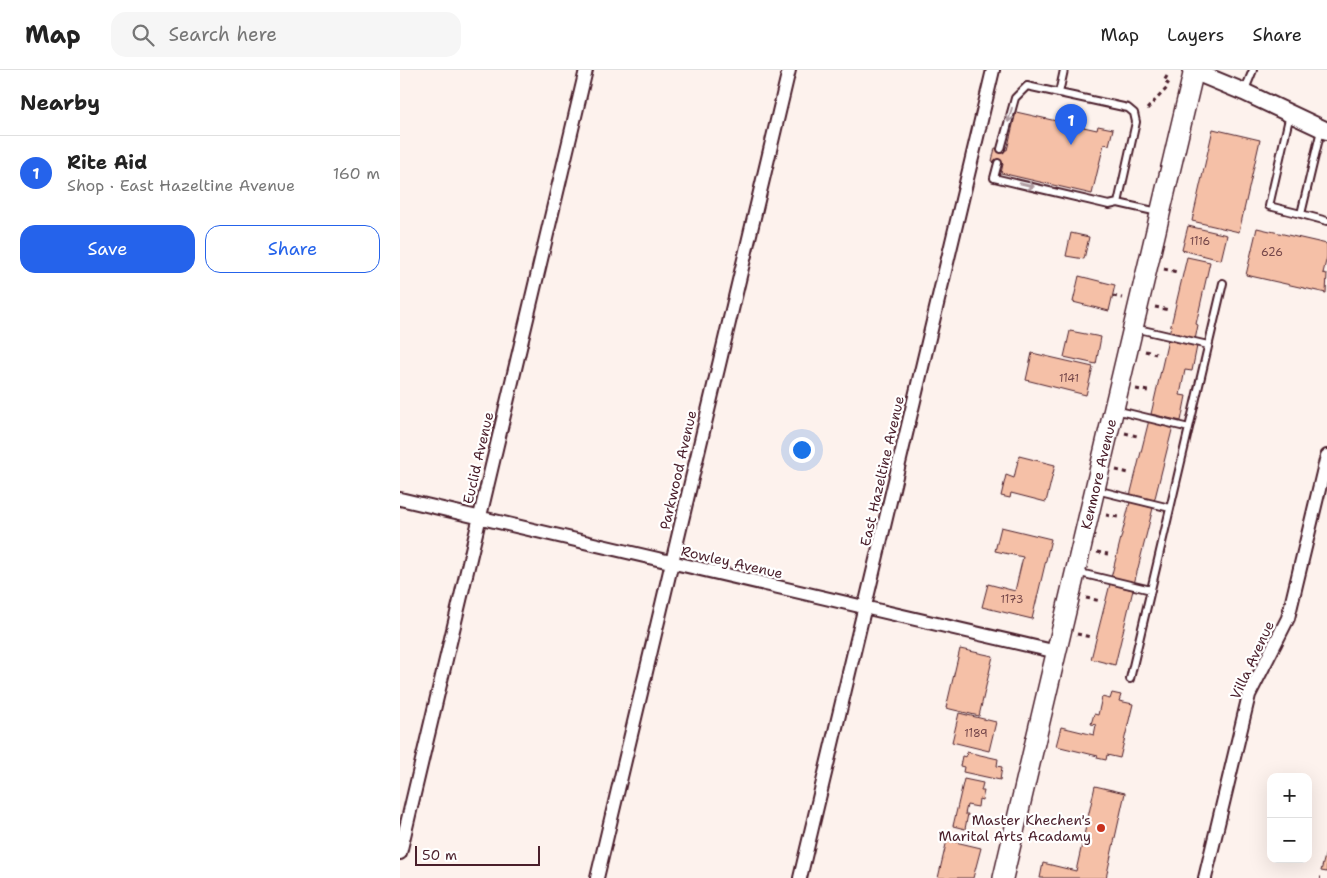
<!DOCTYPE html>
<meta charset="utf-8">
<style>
:root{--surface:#fff;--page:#f6f6f6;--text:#222;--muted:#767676;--line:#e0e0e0;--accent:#2563eb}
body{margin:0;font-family:"Shantell Sans",sans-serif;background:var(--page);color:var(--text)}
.controls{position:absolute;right:15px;bottom:15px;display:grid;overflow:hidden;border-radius:10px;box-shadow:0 5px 20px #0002}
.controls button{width:45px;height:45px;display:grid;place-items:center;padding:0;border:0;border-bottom:1px solid var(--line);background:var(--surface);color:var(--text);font:25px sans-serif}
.scale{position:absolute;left:15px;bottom:12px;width:125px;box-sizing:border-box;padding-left:5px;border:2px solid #4a1f2b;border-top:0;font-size:14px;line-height:18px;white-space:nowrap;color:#4a1f2b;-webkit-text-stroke:4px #fff;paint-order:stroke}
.you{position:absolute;left:401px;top:379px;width:18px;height:18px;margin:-12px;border:4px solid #fff;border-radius:50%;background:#1a73e8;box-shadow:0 0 0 8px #1a73e833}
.badge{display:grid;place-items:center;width:32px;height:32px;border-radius:50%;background:var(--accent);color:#fff;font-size:16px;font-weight:700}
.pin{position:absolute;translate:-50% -41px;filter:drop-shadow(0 1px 2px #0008)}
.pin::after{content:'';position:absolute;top:26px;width:18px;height:15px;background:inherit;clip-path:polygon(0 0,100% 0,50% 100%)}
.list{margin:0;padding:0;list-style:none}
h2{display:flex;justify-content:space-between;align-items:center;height:65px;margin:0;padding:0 20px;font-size:21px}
h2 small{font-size:16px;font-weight:400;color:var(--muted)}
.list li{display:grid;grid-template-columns:32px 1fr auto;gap:15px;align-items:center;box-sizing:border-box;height:75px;padding:0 20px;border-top:1px solid var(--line)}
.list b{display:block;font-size:19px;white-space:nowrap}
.list p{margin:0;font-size:16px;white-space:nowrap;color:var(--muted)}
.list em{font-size:16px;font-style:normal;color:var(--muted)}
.actions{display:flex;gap:10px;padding:15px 20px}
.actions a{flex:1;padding:11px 0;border:1px solid var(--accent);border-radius:15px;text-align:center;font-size:18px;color:var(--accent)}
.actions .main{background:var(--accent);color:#fff}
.icon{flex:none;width:28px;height:28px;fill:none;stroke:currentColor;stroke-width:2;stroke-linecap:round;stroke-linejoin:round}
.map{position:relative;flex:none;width:927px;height:808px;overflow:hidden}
header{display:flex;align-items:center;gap:30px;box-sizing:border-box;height:70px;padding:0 25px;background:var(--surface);border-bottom:1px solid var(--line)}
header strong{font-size:24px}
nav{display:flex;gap:28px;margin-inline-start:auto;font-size:18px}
.search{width:350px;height:45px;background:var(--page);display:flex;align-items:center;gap:12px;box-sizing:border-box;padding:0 18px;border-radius:15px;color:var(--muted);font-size:19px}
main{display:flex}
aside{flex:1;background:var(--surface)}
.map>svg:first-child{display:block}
</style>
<header>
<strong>Map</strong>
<div class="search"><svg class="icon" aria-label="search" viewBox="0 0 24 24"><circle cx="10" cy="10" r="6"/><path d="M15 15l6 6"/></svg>Search here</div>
<nav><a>Map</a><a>Layers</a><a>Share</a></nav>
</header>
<main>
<aside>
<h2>Nearby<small></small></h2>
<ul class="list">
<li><span class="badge">1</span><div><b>Rite Aid</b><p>Shop · East Hazeltine Avenue</p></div><em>160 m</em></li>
</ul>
<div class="actions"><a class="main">Save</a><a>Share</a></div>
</aside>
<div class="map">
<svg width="927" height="808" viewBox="0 0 927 808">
<rect width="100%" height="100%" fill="#fdf2ed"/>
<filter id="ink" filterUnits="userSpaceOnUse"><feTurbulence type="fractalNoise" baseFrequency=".02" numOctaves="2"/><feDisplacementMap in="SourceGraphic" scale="10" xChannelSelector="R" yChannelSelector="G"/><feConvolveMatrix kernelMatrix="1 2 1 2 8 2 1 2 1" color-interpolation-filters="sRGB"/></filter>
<g filter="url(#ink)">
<path fill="#f5c0a7" stroke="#4a1f2b" d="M616 42 697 60 698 56 713 59 709 75 704 74 692 124 601 103 603 94 592 91 595 78 607 80Z
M813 59 860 70 839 162 792 151Z
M788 156 827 165 821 190 782 180Z
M857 158 927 174V187L923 203 927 204 926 223 846 205Z
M671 163 689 167 684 189 666 186Z
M787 187 810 192 796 254 798 255 795 270 769 264Z
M679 206 715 215 709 241 673 232Z
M670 261 701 267 696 294 664 287Z
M768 270 797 276 792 301 785 300 780 325 786 326 781 351 751 344Z
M632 283 693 297 686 325 626 310Z
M749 350 773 356 754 432 730 426Z
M619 386 655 395 646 432 611 423 610 428 601 426 606 405 614 408Z
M730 432 753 438 734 514 711 508Z
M601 457 651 469 632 549 582 537 588 514 615 521 623 487 595 481Z
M710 514 733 520 715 595 691 589Z
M560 579 593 586 579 646 546 638Z
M712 623 721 625 719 631 733 634 720 688 707 685 706 690 697 688 698 686 656 676 661 657 694 665 696 655 691 654 694 644 698 645 702 627 710 629Z
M559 643 596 652 589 681 552 672Z
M567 682 598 689 597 696 602 697 600 710 563 702 564 697 560 696 562 686 566 687Z
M564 709 583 713 581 721H584L582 730 579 729 578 737 567 735 565 744H568L565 759 553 756Z
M695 716 725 723 706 808H640L643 793 676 801Z
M547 770 581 778 573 808H538Z
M927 778V802L921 801Z"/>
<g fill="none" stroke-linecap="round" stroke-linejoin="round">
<g stroke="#4a1f2b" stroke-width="10">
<path id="service" d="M844 22 853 0
M659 23 664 0
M890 44 869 136 901 144
M921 60 901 144 927 151
M601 79 615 28 627 16 728 38 734 43 736 52 718 133
M598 93 594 108 709 135 718 133 758 142
M734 258 808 275
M715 340 789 358
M696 420 770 438
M676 502 751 520
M730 609 823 213"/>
</g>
<g stroke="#4a1f2b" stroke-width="16">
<path id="minor" d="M0 429 657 582
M0 783 186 0
M197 808 389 0
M400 808 593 0
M805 808 849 625 888 548 927 386"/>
</g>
<g stroke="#4a1f2b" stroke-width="20">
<path id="tertiary" d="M791 0 844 22 927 61"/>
</g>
<g stroke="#4a1f2b" stroke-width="22">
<g id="secondary">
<path id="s1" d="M603 808 794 0"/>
</g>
</g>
<path stroke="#4a1f2b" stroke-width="3" stroke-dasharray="4 4" stroke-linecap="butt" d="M767 6 764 11 771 16
M747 39 769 16
M764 199 777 202
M713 226 722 228
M755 237 769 240
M745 281 756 284
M736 319 748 321
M725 363 737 366
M716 400 729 403
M706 445 718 447
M697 482 708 484
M686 528 701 531
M677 564 691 567
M920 808H921"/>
<use href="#service" stroke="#fff" stroke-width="6"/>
<use href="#minor" stroke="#fff" stroke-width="12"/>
<use href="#tertiary" stroke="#fff" stroke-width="16"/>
<use href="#secondary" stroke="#fff" stroke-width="19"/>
</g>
<defs><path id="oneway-shaft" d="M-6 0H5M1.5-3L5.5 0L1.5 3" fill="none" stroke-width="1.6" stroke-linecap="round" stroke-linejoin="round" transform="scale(1.25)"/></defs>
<g stroke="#ae9aa0">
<use href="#oneway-shaft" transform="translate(610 45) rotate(105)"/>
<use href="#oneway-shaft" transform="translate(627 115) rotate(14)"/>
</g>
</g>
<circle fill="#c8321e" stroke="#fff" stroke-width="2" cx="701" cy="758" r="5"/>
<g text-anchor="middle" stroke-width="4.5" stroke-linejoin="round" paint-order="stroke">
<g font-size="11" fill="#75474a">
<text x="800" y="175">1116</text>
<text x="872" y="186">626</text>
<text x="669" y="312">1141</text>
<text x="612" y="533">1173</text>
<text x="576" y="667">1189</text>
</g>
<g font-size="14" fill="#4a1f2b" stroke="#fff">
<text transform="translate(78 388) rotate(-77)" y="5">Euclid Avenue</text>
<text transform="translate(278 400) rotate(-77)" y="5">Parkwood Avenue</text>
<text transform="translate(482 401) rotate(-77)" y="5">East Hazeltine Avenue</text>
<text dy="5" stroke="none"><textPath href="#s1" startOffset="415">Kenmore Avenue</textPath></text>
<text transform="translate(332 492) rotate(13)" y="5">Rowley Avenue</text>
<text transform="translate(852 590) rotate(-65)" y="5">Villa Avenue</text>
</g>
<g font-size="14" fill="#4a1f2b" stroke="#fff" text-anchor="end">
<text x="691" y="755">Master Khechen's<tspan x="691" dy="16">Marital Arts Acadamy</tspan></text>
</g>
</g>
</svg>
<div class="controls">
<button>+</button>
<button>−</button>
</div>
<div class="scale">50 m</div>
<div class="you"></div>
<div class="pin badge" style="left:671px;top:75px">1</div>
</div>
</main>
